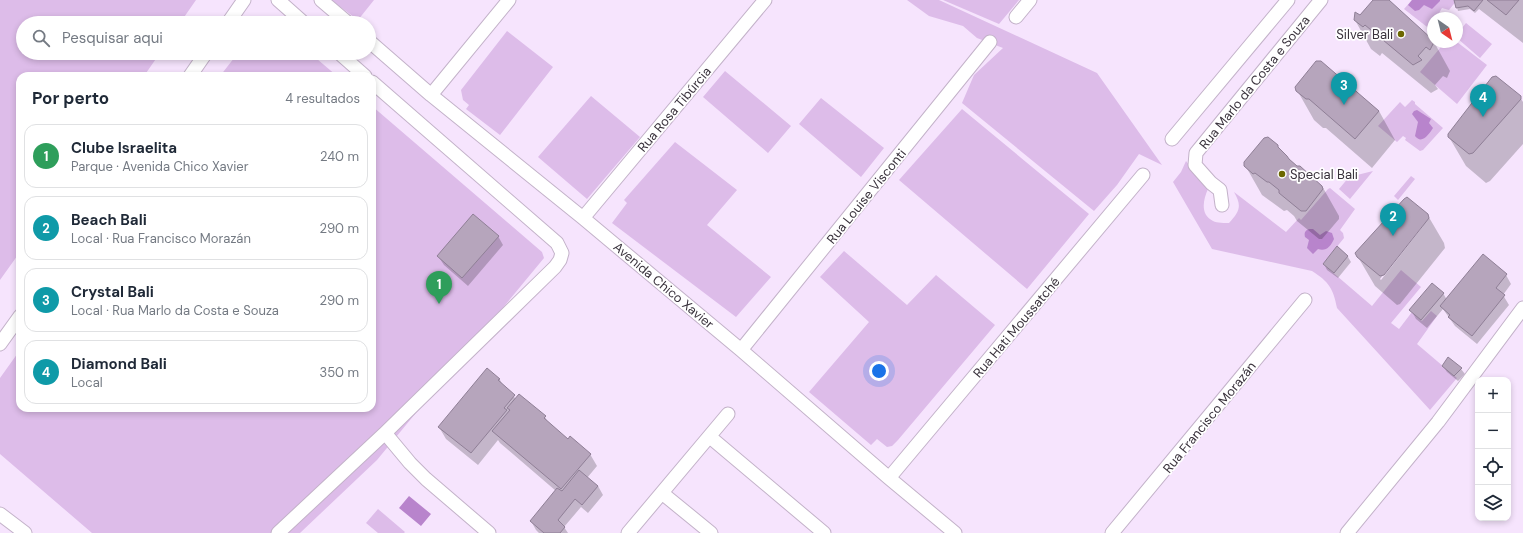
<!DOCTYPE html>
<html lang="pt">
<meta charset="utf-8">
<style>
:root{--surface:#fff;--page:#f2f2f3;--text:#1f2937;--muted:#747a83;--line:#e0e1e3;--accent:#6c6700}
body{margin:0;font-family:"DM Sans",sans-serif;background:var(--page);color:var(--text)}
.controls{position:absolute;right:12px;bottom:12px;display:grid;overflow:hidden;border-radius:8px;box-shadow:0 2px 6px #0003}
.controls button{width:36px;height:36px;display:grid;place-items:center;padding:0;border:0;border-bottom:1px solid var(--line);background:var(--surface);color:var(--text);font:20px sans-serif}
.compass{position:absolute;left:1427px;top:12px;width:36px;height:36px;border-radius:50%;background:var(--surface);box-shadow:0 2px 6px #0003;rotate:145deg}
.you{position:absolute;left:879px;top:371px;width:14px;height:14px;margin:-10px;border:3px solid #fff;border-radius:50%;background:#1a73e8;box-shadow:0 0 0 6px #1a73e833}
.badge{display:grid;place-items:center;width:26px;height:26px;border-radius:50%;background:var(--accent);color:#fff;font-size:13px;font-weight:700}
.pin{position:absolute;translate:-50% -33px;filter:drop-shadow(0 1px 2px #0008)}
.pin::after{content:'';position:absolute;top:21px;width:14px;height:12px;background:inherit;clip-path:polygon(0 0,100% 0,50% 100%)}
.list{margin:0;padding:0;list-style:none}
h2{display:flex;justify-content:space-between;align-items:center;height:52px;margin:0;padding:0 16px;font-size:17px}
h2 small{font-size:13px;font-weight:400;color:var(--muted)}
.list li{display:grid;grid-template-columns:26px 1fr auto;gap:12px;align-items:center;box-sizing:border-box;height:64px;margin:0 8px 8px;padding:0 8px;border:1px solid var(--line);border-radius:12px}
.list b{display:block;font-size:15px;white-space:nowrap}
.list p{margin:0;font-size:13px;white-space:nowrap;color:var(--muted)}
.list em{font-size:13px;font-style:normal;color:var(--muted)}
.icon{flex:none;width:22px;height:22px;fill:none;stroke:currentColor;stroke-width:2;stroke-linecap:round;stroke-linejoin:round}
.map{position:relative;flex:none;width:1523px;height:533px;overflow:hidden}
.search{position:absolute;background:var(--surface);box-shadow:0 2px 6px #0003;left:16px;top:16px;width:360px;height:44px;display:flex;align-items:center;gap:10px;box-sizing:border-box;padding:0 14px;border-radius:22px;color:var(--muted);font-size:15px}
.panel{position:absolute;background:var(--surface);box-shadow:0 2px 6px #0003;left:16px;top:72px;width:360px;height:340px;border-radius:12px}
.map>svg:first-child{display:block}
</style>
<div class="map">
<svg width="1523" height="533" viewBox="0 0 1523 533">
<rect width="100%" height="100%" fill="#f6e4fd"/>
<path fill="#ddbce9" d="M0 0H196L180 23H23V53H160L144 76H20V252L0 280Z
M331 0H374L358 20Z
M907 0H939L1097 73 1162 165 1139 154 1117 185 1094 211 962 103 974 75 1003 48 977 38 963 26 929 16Z
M943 0H1019L999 24Z
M1412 0H1457L1449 10 1442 8 1439 13 1443 16 1441 18H1433V28L1431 30 1404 9Z
M1466 23 1492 44 1480 58 1457 38V34Z
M507 31 553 67 500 135 466 109 469 105 463 100 461 90Z
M1445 42H1457L1487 65 1457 104 1420 72Z
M238 53H310L337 76H220Z
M725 71 791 126 768 153 703 97Z
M591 96 640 137 587 199 538 157Z
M821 98 884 148 861 177 799 124Z
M1412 100 1415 102V104L1443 128 1423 150 1420 151 1405 140 1406 138 1403 136 1397 142 1378 126 1400 102 1405 107Z
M372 106 542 252 544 258 377 460 300 533H92L0 454V378L20 350V408H372Z
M962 109 1089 214 1027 289 899 180Z
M675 142 737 190 707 225 771 277 736 317 612 223 627 203 624 200Z
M1186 161 1208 189C1203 200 1200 215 1213 221 1217 223 1225 223 1229 223 1240 211 1242 206 1234 192L1286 232 1299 218 1301 220 1328 189 1330 188 1355 209 1340 230 1343 233 1344 238 1323 264 1372 306 1401 270 1421 287 1391 323 1399 329 1412 312 1422 321 1431 311 1437 316 1417 344 1457 378 1430 410 1337 308C1333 288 1329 282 1312 271L1212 249 1173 182 1181 172Z
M1373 171 1350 199 1339 189 1349 177Z
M1411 176 1415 179 1398 200 1394 196Z
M844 251 907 305 936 275 995 325 898 440 892 446 887 447 877 439 871 445 809 392 869 322 820 277Z
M378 509 405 532 404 533H378L366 523Z"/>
<path fill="#b884cc" d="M1412 0H1440V1L1432 9 1424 5 1419 10 1415 11 1408 5Z
M1417 110 1431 119 1429 123 1433 128C1429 134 1422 145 1415 136L1418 122 1412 114 1414 111Z
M1310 229H1313L1320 235 1326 231 1332 233 1334 239C1331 246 1326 252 1318 249L1313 254 1307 248 1309 240 1305 237C1304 233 1305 230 1310 229Z
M409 496 431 514 421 526 399 508Z"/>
<path fill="#0003" fill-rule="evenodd" d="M1374 0H1388L1434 42 1450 71 1447 78 1443 76 1435 85 1438 89 1431 93 1382 53 1380 56 1371 49 1355 20Z
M1455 0H1523V43L1479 9 1475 13 1470 9 1458 11Z
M1320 62 1379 111 1395 140 1372 168 1326 128H1323L1314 120 1297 90Z
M1520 97 1523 102V144L1490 181 1486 183 1466 166 1449 137Z
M1279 150 1290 162 1322 186 1339 216V219L1322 239H1319L1297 221 1294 216 1287 210 1284 211 1262 195 1245 165Z
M1427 214 1444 243 1445 248 1400 304 1397 305 1375 286 1358 257ZM1422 225 1423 226 1381 280 1380 279Z
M498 236 503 245 468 286 444 265 438 256Z
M1337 248 1348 257 1351 262 1338 278 1327 270 1324 264Z
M1506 275 1511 284 1503 295 1509 305 1477 344 1455 326 1443 309 1427 328 1416 319 1411 310 1443 293 1447 300Z
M1443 366 1461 369 1465 374 1458 381 1447 372Z
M487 369 500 380 504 387 516 399 545 417 549 424 569 440 590 454 597 466 587 478 598 486 603 495 588 513 581 507 564 527 568 533H539L536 530 531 521 556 491 500 443 498 440 478 465 446 439 439 427Z"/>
<path fill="#b6a5bc" stroke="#8f7f96" d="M1373 0H1389L1433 40 1434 42 1430 50 1426 47 1418 56 1422 60 1413 65 1365 25 1363 27 1354 20 1355 12 1360 15Z
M1454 0H1483L1474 11 1468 6 1456 8Z
M1487 0H1519L1506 15Z
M1316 61H1321L1379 111 1355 139 1309 99H1306L1296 91 1295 87Z
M1496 76 1521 96V99L1473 153 1469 154 1448 137V134L1492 77Z
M1268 137 1278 145V147L1287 156 1289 159 1297 166H1300L1322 186 1323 189 1306 211H1301L1279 193V190L1269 182H1267L1255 173 1253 174 1244 166V162L1264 138Z
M1407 197 1428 214 1429 218 1384 275 1380 276 1357 257 1355 253 1404 199Z
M473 214 499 236 462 278 437 256Z
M1337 246 1348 256 1334 273 1323 264Z
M1483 254 1507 274 1496 288 1505 295 1472 336 1448 317 1450 315 1440 306Z
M1432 283 1444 293 1421 320 1409 310Z
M1448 357 1462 368 1454 376 1442 366Z
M487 368 500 379 498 380 515 395 504 408 507 410 471 453 438 427Z
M519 394 546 416 544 418 568 439 570 436 591 454 561 489 492 431 510 410 507 408Z
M579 470 598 486 582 505 575 499 558 520 565 527 560 533H544L530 521 557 488 562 491Z"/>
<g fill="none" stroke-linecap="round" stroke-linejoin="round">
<g stroke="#c3b2c9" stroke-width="15">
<path id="minor" d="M278 0 304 23
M321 0 348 23
M1016 17 1030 0
M228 23 244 0
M369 41 431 95 583 218 741 350 889 478 955 533
M339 53 365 76
M190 76 206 53
M431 95 509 0
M1172 139 1288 0
M1222 205 1220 190 1211 183 1195 165 1196 153 1321 0
M583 218 765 0
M0 344 20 316
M741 350 990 42
M385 433 410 463 426 479 489 533
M710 437 824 533
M889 478 1143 175
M662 493 711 533
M0 514 25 533
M278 533 385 433 555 267 560 260 562 253 557 243 372 82
M628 533 728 414
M1112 533 1305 300
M1347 533 1438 422 1523 308"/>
</g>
<use href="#minor" stroke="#fff" stroke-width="13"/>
</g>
<g fill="#6c6700" stroke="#fff" stroke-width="1.5">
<circle cx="1401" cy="34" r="4"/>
<circle cx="1282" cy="174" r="4"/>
</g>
<g text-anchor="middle" stroke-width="3.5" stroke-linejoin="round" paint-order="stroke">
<g font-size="13" fill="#39323c" stroke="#fff" text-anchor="end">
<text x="1393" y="39">Silver Bali</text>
<text x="1290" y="179" text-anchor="start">Special Bali</text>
</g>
<g font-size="13" fill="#39323c" stroke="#fff">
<text transform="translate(1254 82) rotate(-51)" y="5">Rua Marlo da Costa e Souza</text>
<text transform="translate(674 109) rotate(-50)" y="5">Rua Rosa Tibúrcia</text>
<text transform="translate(866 196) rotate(-51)" y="5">Rua Louise Visconti</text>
<text transform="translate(664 285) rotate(40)" y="5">Avenida Chico Xavier</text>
<text transform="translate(1016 327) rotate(-50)" y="5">Rua Hati Moussatché</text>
<text transform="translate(1209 417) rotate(-51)" y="5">Rua Francisco Morazán</text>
</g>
</g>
</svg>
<div class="controls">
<button>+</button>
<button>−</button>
<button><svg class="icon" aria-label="locate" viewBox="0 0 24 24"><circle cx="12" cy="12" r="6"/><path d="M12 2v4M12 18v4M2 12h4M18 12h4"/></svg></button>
<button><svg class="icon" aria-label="layers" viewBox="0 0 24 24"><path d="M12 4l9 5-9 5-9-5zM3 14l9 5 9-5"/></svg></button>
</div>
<svg class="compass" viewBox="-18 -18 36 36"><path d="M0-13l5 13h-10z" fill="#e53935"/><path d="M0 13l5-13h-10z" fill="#747a83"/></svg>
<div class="you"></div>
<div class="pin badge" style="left:439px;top:304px;background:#2e9e5b">1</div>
<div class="pin badge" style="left:1393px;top:236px;background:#0f9aa8">2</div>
<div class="pin badge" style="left:1344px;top:105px;background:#0f9aa8">3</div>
<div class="pin badge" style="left:1483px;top:117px;background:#0f9aa8">4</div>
<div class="search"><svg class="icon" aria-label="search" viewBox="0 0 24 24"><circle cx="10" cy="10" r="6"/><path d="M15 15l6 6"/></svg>Pesquisar aqui</div>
<section class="panel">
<h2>Por perto<small>4 resultados</small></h2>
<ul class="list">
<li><span class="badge" style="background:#2e9e5b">1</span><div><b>Clube Israelita</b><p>Parque · Avenida Chico Xavier</p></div><em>240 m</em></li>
<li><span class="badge" style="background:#0f9aa8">2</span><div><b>Beach Bali</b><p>Local · Rua Francisco Morazán</p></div><em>290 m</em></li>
<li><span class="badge" style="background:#0f9aa8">3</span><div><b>Crystal Bali</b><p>Local · Rua Marlo da Costa e Souza</p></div><em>290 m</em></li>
<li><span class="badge" style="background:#0f9aa8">4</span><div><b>Diamond Bali</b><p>Local</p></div><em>350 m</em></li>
</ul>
</section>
</div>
